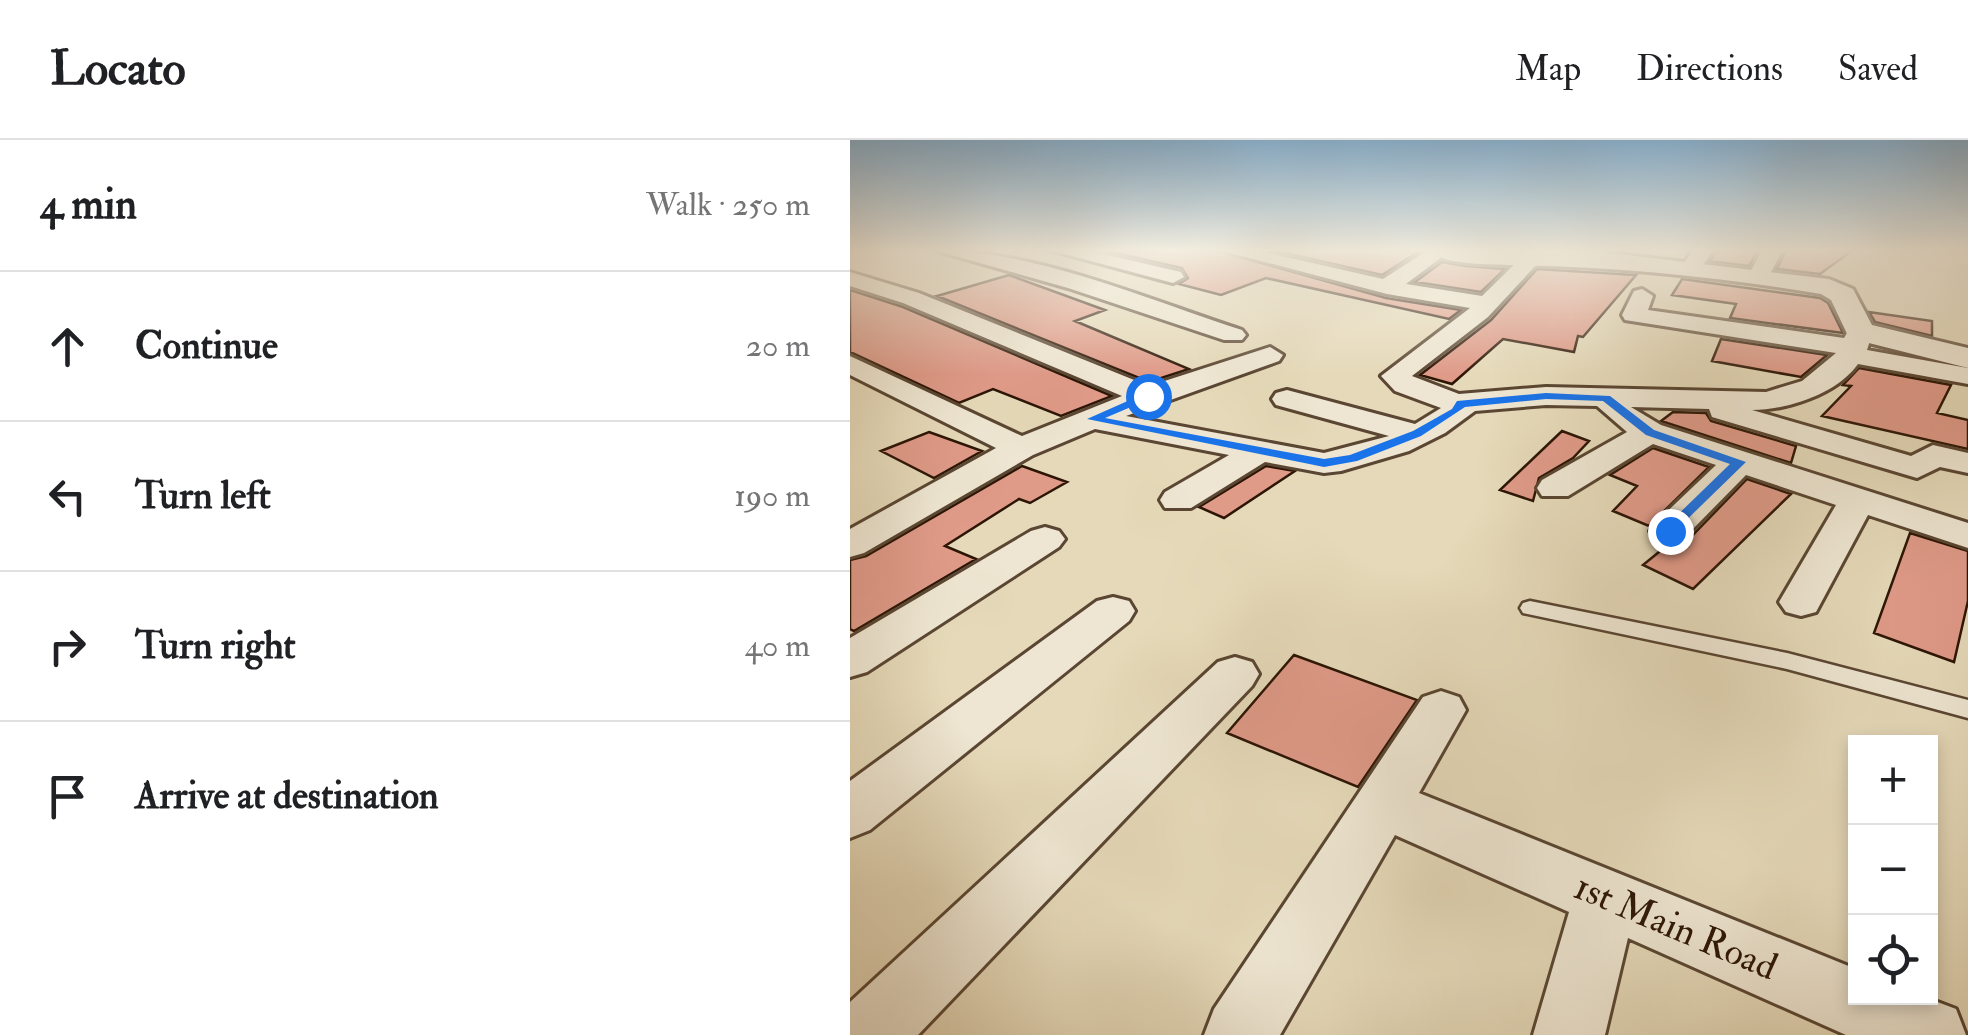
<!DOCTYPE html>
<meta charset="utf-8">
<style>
:root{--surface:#fff;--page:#f6f6f6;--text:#202124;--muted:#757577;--line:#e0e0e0}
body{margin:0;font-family:"IM FELL Double Pica",serif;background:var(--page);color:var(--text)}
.controls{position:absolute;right:30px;bottom:30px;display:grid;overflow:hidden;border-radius:0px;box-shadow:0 5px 15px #0003}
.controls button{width:90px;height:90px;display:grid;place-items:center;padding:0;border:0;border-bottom:2px solid var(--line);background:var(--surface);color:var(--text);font:50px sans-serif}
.stop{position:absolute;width:30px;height:30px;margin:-22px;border:8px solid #1a73e8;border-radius:50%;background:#fff}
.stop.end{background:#1a73e8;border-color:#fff;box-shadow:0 2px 10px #0008}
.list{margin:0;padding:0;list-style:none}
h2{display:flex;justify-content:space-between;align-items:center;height:130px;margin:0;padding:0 40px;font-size:42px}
h2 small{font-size:32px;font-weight:400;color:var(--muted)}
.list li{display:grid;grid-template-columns:65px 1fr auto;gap:30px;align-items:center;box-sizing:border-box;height:150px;padding:0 40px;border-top:2px solid var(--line)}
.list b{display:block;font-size:38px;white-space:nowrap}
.list em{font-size:32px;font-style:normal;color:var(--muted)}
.icon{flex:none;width:55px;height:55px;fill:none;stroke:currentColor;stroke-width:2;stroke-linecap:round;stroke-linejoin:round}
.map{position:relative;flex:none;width:1118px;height:895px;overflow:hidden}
header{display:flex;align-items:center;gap:60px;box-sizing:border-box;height:140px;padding:0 50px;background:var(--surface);border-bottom:2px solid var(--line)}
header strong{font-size:48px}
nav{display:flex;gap:55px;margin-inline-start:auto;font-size:35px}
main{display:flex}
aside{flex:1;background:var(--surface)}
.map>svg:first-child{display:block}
</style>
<header>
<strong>Locato</strong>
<nav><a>Map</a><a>Directions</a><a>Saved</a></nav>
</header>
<main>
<aside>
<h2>4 min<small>Walk · 250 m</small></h2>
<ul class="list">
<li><svg class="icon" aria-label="ahead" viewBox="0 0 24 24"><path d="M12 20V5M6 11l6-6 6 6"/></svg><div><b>Continue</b></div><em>20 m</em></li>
<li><svg class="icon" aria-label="left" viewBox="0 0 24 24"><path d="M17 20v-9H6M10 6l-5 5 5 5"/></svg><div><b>Turn left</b></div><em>190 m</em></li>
<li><svg class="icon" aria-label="right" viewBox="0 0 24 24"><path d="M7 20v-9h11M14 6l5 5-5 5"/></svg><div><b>Turn right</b></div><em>40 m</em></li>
<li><svg class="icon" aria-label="arrive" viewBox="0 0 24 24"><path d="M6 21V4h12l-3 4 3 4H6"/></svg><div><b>Arrive at destination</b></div></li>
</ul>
</aside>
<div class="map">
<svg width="1118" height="895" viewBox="0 0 1118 895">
<rect width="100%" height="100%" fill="#e5d9b9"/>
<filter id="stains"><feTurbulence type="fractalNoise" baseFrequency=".002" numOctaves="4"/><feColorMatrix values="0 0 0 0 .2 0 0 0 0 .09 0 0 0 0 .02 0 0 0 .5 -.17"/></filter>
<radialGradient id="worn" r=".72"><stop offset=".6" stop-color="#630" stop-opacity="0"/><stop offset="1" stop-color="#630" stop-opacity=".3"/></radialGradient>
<path fill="#df9a88" stroke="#2c1505" stroke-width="2.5" d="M253 110H365L536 158 611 170 599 179 416 138 371 155 329 144 338 138 332 128Z
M422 110H571L532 135Z
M867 110H908L899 126 860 121Z
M936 110H1003L970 134 927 129Z
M592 122 616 126 655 129 631 152 565 142Z
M687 129 786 135 733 197 728 196 724 212 653 199 602 244 570 235 641 180Z
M159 135 255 170 225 181 339 229 299 242 87 156Z
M832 139 970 158 978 163 993 193 880 178 886 164 822 155Z
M0 150 53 167 262 256 211 276 143 249 109 263 0 212Z
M1019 172 1082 181V196L1025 182Z
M871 199 977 215 951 237 862 221Z
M1009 228 1101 245 1087 273 1118 280V309L972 276 1001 246 993 245Z
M823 272 856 273 861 281 946 306 941 323 811 281Z
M712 291 739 301 723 318 689 338 683 361 650 350Z
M79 292 132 311 84 338 31 311Z
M803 308 859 327 799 386 763 371 787 346 760 335Z
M172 326 217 342 180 363 169 359 95 406 126 419 4 491 0 489V420L16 416Z
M416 326 445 331 374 378 349 367Z
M897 339 941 354 843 449 793 425 820 403 836 402Z
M1060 393 1118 411V461L1104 522 1024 493Z
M444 515 567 560 508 647 377 593Z"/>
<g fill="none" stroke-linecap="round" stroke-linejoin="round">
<g stroke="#5a4632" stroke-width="5">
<path id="service" d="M680 461 937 513 1118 560V578L937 529 673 473 670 468 673 463Z"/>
</g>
<g stroke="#5a4632" stroke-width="6">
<path id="minor" d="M84 110C184 110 297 159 392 190L396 195 392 200H374L218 148Z
M200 110H236L331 132 334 137 323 143Z
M369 110H405L533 139 578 110H601L556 144 632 156 674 115H688V123L638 177 562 236 609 254 696 247 916 252 952 241 986 213 775 180 772 175 784 151 792 149 803 156 798 170 994 198 1001 186H1019L1023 191 1017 210 1118 228V244L1008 224C987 254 937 270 902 270L1061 316 1083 305 1118 313V333L1090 327 1067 338 862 277 859 269 781 267 811 285 1118 383V408L1018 375 966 472 951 476 936 472 929 462 986 365 896 335 833 399H805L800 391 805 383 866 325 803 304 718 356H692L687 348 692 340 777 292 747 266 696 265 625 271 595 293 559 311 491 331 474 333 415 322 341 368H315L310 360 315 352 379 315 245 289 183 315 14 413 0 417V389L146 308 0 235V216L172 296 272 256 53 163 0 146V132L69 153 299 246 420 207 433 215 429 221 276 276 474 313 539 296 426 265 422 259 426 253 437 250 565 284 591 268 545 251 531 236 620 168 537 154Z
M843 110H863L848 133 841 135 830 129Z
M912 110H932L917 141 909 142 898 136Z
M195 387 209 391 215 399 209 407 17 532 0 537V498L181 391Z
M263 457 279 461 285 471 279 481 20 690 0 698V641L247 461Z
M385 517 402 522 409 534 402 546 68 895H0V862L368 522Z
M591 551 609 557 616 570 569 653 1006 829V858H1077L1106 869 1116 895H996L778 798 755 895H683L719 772 545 695 430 895H354L364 869 573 557Z"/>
</g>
<g stroke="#5a4632" stroke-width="6">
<path id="tertiary" d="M578 110H734L979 139 1003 149 1022 185 1118 208V228L999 198 981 160 971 154C868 137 763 126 659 125 638 124 592 125 578 110Z"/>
</g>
<use href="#service" fill="#eee6d2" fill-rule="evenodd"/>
<use href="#minor" fill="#eee6d2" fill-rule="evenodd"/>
<use href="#tertiary" fill="#eee6d2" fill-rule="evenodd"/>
</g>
<linearGradient id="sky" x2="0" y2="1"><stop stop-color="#89b5d6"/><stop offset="0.47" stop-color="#f3eee0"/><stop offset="1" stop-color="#f3eee0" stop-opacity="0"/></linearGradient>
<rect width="1118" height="235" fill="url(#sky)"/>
<path fill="#1a73e8" d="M298 252 302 258 255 278 474 319 500 315 563 291 602 269 607 261 696 253 760 256 804 290 896 322 820 396 814 394V388L880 324 796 295 753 261 696 259 615 267 571 296 507 321 474 327 237 279Z"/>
<g text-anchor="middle" stroke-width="8" stroke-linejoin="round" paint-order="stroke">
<g font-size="38" fill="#2c1505" stroke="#eee6d2">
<text transform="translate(826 786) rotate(23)" y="13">1st Main Road</text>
</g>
</g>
<rect width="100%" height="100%" filter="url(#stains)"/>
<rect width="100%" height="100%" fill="url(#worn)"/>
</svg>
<div class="controls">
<button>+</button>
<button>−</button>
<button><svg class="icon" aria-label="locate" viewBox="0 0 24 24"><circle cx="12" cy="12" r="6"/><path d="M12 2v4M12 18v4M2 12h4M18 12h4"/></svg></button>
</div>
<div class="stop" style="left:298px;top:256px"></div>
<div class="stop end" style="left:820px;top:391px"></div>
</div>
</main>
